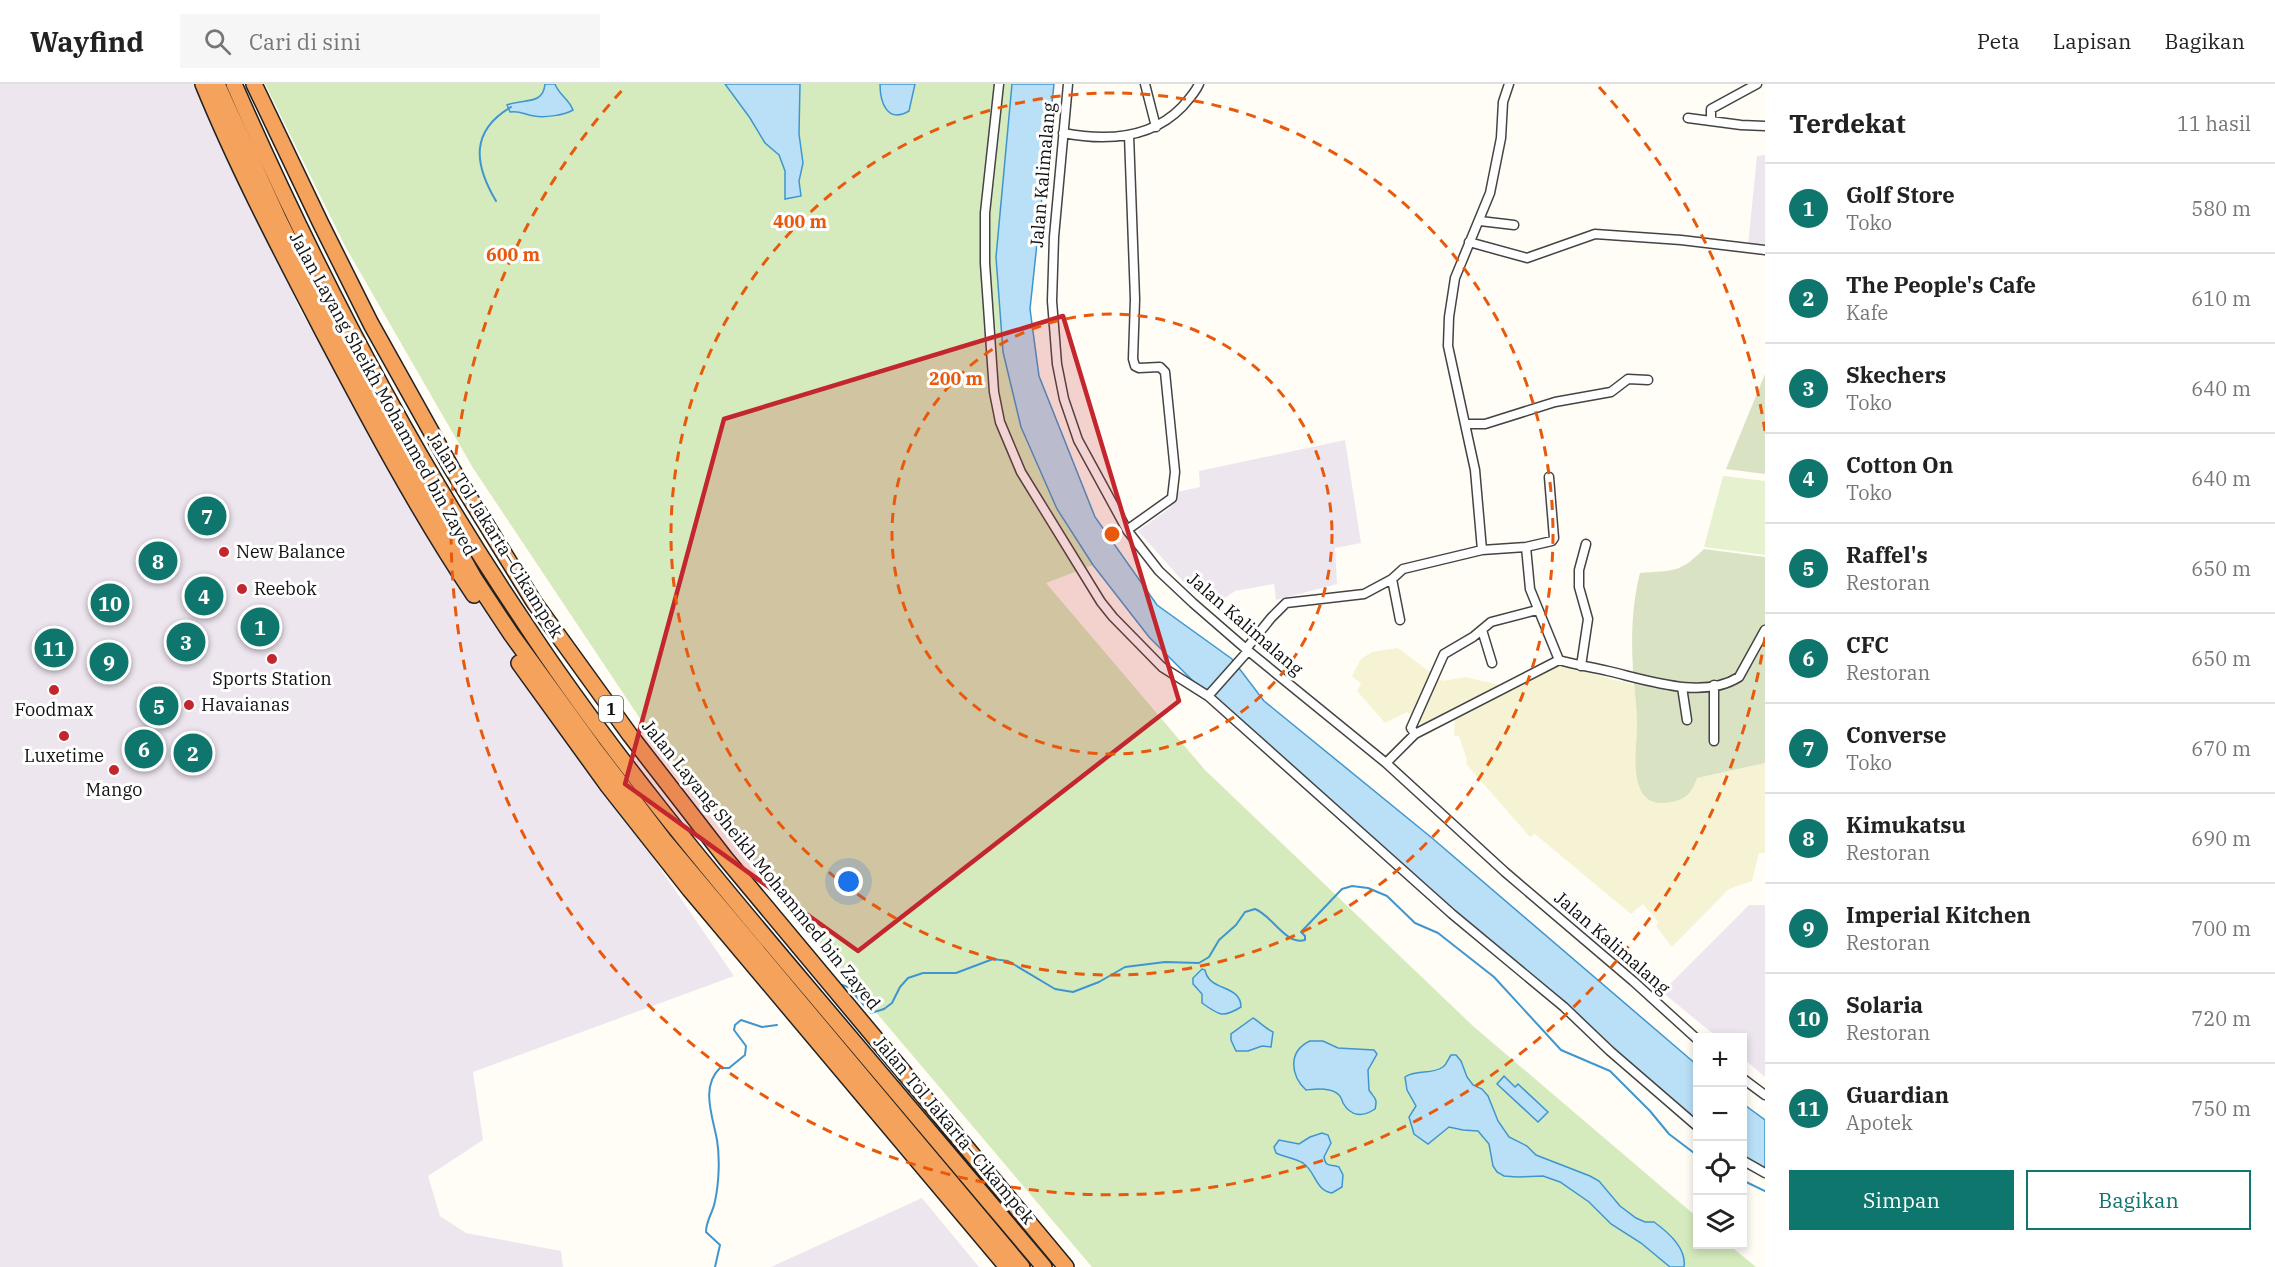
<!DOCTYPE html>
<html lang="id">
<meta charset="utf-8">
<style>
:root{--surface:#fff;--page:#f6f6f6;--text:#222;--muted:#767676;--line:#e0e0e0;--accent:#0f766e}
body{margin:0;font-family:"IBM Plex Serif",serif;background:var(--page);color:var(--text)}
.controls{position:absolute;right:18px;bottom:18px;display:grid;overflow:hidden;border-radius:0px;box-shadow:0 3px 9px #0003}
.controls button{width:54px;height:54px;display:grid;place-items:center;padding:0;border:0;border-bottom:2px solid var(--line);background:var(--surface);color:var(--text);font:30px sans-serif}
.you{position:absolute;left:849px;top:798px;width:21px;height:21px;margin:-15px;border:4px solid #fff;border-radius:50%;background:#1a73e8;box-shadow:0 0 0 9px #1a73e833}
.badge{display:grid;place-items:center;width:39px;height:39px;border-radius:50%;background:var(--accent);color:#fff;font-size:20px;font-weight:700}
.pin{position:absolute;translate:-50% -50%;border:3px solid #fff;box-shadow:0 2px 6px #0006}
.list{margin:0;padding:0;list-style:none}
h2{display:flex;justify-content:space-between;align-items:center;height:78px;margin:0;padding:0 24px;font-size:26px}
h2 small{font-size:20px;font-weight:400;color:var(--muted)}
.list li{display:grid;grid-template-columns:39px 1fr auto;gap:18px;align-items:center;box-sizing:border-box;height:90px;padding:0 24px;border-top:2px solid var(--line)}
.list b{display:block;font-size:22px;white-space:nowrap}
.list p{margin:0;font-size:20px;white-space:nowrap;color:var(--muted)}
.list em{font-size:20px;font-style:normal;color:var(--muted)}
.actions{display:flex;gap:12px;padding:18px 24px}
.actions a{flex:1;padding:14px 0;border:2px solid var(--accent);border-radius:0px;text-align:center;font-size:21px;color:var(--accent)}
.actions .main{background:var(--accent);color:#fff}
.icon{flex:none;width:33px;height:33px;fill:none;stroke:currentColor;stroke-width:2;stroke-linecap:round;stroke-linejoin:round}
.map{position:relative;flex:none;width:1765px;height:1183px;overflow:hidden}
header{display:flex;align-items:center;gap:36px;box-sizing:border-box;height:84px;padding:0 30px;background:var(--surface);border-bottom:2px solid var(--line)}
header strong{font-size:28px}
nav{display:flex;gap:33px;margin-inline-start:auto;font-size:21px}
.search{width:420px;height:54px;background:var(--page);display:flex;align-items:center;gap:15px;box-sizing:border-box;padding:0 21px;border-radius:0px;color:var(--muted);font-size:22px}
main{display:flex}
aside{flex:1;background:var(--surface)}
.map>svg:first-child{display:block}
</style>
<header>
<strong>Wayfind</strong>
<div class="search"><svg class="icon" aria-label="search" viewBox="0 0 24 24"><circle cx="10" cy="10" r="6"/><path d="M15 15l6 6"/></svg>Cari di sini</div>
<nav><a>Peta</a><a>Lapisan</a><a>Bagikan</a></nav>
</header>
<main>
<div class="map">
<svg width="1765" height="1183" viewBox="0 0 1765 1183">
<rect width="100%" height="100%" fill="#fffdf5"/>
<path fill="#eee6ef" d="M0 0H200L300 226 380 358 559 637 734 892 473 988 483 1056 428 1092 440 1132 466 1149 561 1167 563 1183H0Z
M1765 71V162L1748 161 1757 72Z
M1345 356 1361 459 1335 464 1337 500 1276 516 1274 500 1235 507 1212 523 1188 503 1138 447 1170 424 1168 410 1200 403 1199 387Z
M1749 821H1765V993L1743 974 1742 954 1717 953 1662 908Z
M922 1114 979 1183H771Z"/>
<path fill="#f6f3d4" d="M1398 564 1442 597 1466 593 1512 604 1560 581 1634 601 1638 640 1692 706 1696 694 1765 679V769H1759L1752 797 1729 805 1672 863 1656 842 1658 838 1643 820 1631 830 1535 750 1530 753 1466 680 1467 676 1459 652H1454L1455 635 1452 626 1423 641 1407 628 1385 639 1357 607 1361 600 1352 592 1361 575 1372 568Z"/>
<path fill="#d5ebbd" d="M265 0H1013L1005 75 1057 425 1093 481 1046 499 1205 686 1473 942 1697 1133 1698 1160 1729 1161 1756 1183H1092L846 893 643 639 473 384 345 162Z"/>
<path fill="#d9e3c4" d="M1765 290V390L1726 385Z
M1704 465 1765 473V679L1697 694C1692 708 1687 715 1672 718 1661 720 1650 720 1643 710 1631 692 1637 661 1637 641 1637 623 1634 604 1633 586 1631 552 1632 521 1640 489 1673 486 1679 490 1704 465Z"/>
<path fill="#e6f2cf" d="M1723 392 1765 397V471L1704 463Z"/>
<path fill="#b9e0f7" stroke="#3f96cf" stroke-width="1.5" d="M545 0H555C559 11 569 15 573 26 565 31 545 34 534 32 525 31 520 26 510 28L507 21C523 14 543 22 545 0Z
M725 0H800L799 50 803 79 799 97 801 112 785 115V87L779 71 765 59 750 34Z
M880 0H915L909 27C887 40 880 18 880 0Z
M1012 0H1054L1030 225 1039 292 1095 433 1157 521 1232 575 1264 617 1432 754 1697 981V1043L1208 612 1149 553 1093 481 1057 425 1021 343 1003 268 996 173Z
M1202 885 1205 886C1209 908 1241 900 1241 923 1223 934 1220 932 1202 919V910L1193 900V894Z
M1253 934C1256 935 1266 945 1273 948L1271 963 1262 962 1248 967H1236L1231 956V950Z
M1310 957H1323L1338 964 1374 966 1377 970 1368 986 1369 1006C1374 1014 1378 1014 1375 1025 1363 1033 1351 1033 1343 1019 1342 1016 1341 1013 1339 1011 1332 1003 1316 1005 1306 1006 1290 991 1288 967 1310 957Z
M1451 971H1456L1461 977 1467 993 1473 1001 1482 1005 1488 1012 1498 1037 1509 1053 1527 1062 1536 1071 1590 1092 1599 1097 1620 1122 1636 1134 1645 1138H1654C1668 1148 1687 1164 1684 1183H1670L1641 1159 1611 1140 1589 1118 1560 1098 1543 1092 1517 1093 1504 1092 1497 1088 1493 1082 1489 1060 1478 1047 1463 1046 1449 1043 1428 1060 1414 1050 1409 1033 1416 1022 1407 1006 1405 993C1416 985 1432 991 1443 983 1447 980 1448 975 1451 971Z
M1504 992 1515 1003 1518 1000 1548 1028 1538 1038 1497 1000Z
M1742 1019 1765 1036V1088L1743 1076Z
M1322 1049 1328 1051 1331 1059 1324 1073C1326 1084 1330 1080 1339 1083L1343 1091 1342 1103 1332 1109C1315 1106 1316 1088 1303 1079 1295 1074 1284 1073 1276 1069L1274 1063 1279 1056 1299 1060 1310 1053Z"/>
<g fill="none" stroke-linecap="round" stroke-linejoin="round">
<path stroke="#3f96cf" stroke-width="2" d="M496 117C474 80 470 47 511 23
M842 901 848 903 871 929 884 925 892 919 900 903 908 894 923 889H956L993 875 1008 877 1055 905 1073 908 1099 898 1125 883 1165 878 1199 879 1209 873 1219 856 1236 841 1245 828 1255 825C1272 831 1286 862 1305 856V852L1301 848 1342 805 1352 802 1368 804 1387 812 1415 839 1438 849 1494 893 1561 966 1610 987 1650 1027 1669 1050 1698 1072
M1742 1096 1765 1107
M715 1183 720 1161 706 1148C706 1136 713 1129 715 1117 719 1099 720 1074 717 1056 713 1033 700 1003 720 984H729L745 971 746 962 734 946 735 941 741 936 762 943 777 941"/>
<g stroke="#444" stroke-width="11">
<path id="minor" d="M999 0 985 129V179L994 308 1000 338 1021 388 1101 518 1113 533 1162 583 1208 612 1452 830 1564 923 1610 967 1698 1043
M1068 0 1054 153 1052 217 1057 280 1064 315 1078 356 1127 446 1159 487 1193 519 1246 565 1386 679 1505 788 1633 897 1698 956
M1145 0 1156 43
M1688 34 1741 41 1765 42
M1711 37V25L1757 0
M1063 49C1105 57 1151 55 1182 23 1189 15 1195 9 1199 0
M1480 137 1514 141
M1469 158 1527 174 1595 150 1681 156 1765 166
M1465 340H1485L1555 318 1611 308 1628 295 1648 296
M1127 446 1172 414 1175 388 1165 288 1160 283 1139 284 1135 282 1133 275 1135 215 1129 51
M1526 463 1552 457 1554 454 1549 393
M1482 466 1475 386 1448 262 1449 233 1455 194 1490 109 1501 54 1503 18 1509 0
M1392 495 1400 536
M1482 546 1492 579
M1246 565 1271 534 1286 519 1364 510 1392 495 1403 485 1482 466 1526 463 1530 505 1559 576C1575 581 1592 583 1608 587 1647 596 1703 616 1739 593L1765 546
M1581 582 1588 535 1579 503V486L1586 460
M1714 601V657
M1682 603 1687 636
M1208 612 1248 567
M1415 650 1411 644 1444 570 1473 553 1491 538 1537 526
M1386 679 1415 650 1559 576
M1742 994 1765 1011
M1742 1076 1765 1089"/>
</g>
<g stroke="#222" stroke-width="18">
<path id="motorway" d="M203 0C237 83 279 163 320 242 368 333 417 426 474 511
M217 0 279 136 320 218 474 494 511 550 593 663 664 756 1022 1183
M234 0C315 185 409 367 522 535 608 666 709 787 810 906 888 999 966 1091 1044 1183
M254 0 321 140 371 240 452 385 534 518 630 651 726 775 1066 1183
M519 579 608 702 690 806 1007 1183"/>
</g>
<use href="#minor" stroke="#fff" stroke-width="8"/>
<use href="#motorway" stroke="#f5a25d" stroke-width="15"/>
</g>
<path fill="#c4262e" fill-opacity="0.2" stroke="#c4262e" stroke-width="4.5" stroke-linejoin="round" d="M1063 232 1179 617 858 867 625 700 724 335Z"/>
<g fill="none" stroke="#e8590c" stroke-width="3" stroke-dasharray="10 8">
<circle cx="1112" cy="450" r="220"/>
<circle cx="1112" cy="450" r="441"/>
<path d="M1765 553A661 661 0 1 1 625 3M1599 3A661 661 0 0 1 1765 347"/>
</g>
<g fill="#c4262e" stroke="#fff" stroke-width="2">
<circle cx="224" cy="468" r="6"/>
<circle cx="242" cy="505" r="6"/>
<circle cx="272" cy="575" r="6"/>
<circle cx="54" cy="606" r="6"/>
<circle cx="189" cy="621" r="6"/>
<circle cx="64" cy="652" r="6"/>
<circle cx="114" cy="686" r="6"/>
</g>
<g text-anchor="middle" stroke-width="6" stroke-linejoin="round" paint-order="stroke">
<rect fill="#fff" stroke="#585858" stroke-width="1.5" x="599" y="612" width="24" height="26" rx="4.5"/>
<g font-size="16" font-weight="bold" fill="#111">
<text x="611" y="631">1</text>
</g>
<g font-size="18" fill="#111" stroke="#fff">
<text transform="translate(1043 91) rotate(-85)" y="6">Jalan Kalimalang</text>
<text transform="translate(383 310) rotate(61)" y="6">Jalan Layang Sheikh Mohammed bin Zayed</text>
<text transform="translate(495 451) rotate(58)" y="6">Jalan Tol Jakarta–Cikampek</text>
<text transform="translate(1245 540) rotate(41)" y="6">Jalan Kalimalang</text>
<text transform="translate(761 781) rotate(51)" y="6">Jalan Layang Sheikh Mohammed bin Zayed</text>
<text transform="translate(1612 859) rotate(41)" y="6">Jalan Kalimalang</text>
<text transform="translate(954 1046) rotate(50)" y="6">Jalan Tol Jakarta–Cikampek</text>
</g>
<g font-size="18" fill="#111" stroke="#fff">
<text x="236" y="474" text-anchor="start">New Balance</text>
<text x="254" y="511" text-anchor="start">Reebok</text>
<text x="272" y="601">Sports Station</text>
<text x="201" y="627" text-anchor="start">Havaianas</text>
<text x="54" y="632">Foodmax</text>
<text x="64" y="678">Luxetime</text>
<text x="114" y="712">Mango</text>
</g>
</g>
<circle cx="1112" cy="450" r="9" fill="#e8590c" stroke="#fff" stroke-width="3"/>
<g font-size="18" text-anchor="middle" font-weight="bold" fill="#e8590c" stroke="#fff" stroke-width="6" stroke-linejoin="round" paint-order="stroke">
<text x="800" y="144">400 m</text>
<text x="513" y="177">600 m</text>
<text x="956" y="301">200 m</text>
</g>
</svg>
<div class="controls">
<button>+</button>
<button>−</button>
<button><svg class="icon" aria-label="locate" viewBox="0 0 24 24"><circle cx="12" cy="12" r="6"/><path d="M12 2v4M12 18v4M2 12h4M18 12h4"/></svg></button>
<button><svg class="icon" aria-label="layers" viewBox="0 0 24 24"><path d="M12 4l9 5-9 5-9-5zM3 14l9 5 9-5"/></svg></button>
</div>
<div class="you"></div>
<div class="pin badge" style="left:260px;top:543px">1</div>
<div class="pin badge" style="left:193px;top:669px">2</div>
<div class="pin badge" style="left:186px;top:558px">3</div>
<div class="pin badge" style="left:204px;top:512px">4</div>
<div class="pin badge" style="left:159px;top:622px">5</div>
<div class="pin badge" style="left:144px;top:665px">6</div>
<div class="pin badge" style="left:207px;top:432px">7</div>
<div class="pin badge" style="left:158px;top:477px">8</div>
<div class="pin badge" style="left:109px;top:578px">9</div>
<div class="pin badge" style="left:110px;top:519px">10</div>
<div class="pin badge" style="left:54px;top:564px">11</div>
</div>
<aside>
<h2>Terdekat<small>11 hasil</small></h2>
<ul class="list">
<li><span class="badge">1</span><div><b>Golf Store</b><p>Toko</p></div><em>580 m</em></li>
<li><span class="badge">2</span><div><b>The People's Cafe</b><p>Kafe</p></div><em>610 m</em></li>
<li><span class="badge">3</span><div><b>Skechers</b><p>Toko</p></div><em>640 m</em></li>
<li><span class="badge">4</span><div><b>Cotton On</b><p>Toko</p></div><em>640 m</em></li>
<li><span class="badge">5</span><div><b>Raffel's</b><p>Restoran</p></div><em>650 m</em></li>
<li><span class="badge">6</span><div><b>CFC</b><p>Restoran</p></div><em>650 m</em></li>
<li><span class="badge">7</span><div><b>Converse</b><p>Toko</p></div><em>670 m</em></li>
<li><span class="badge">8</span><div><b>Kimukatsu</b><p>Restoran</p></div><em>690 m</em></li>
<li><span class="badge">9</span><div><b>Imperial Kitchen</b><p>Restoran</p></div><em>700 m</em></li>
<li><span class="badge">10</span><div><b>Solaria</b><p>Restoran</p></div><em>720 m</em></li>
<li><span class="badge">11</span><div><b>Guardian</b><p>Apotek</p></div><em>750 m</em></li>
</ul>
<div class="actions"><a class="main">Simpan</a><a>Bagikan</a></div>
</aside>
</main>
